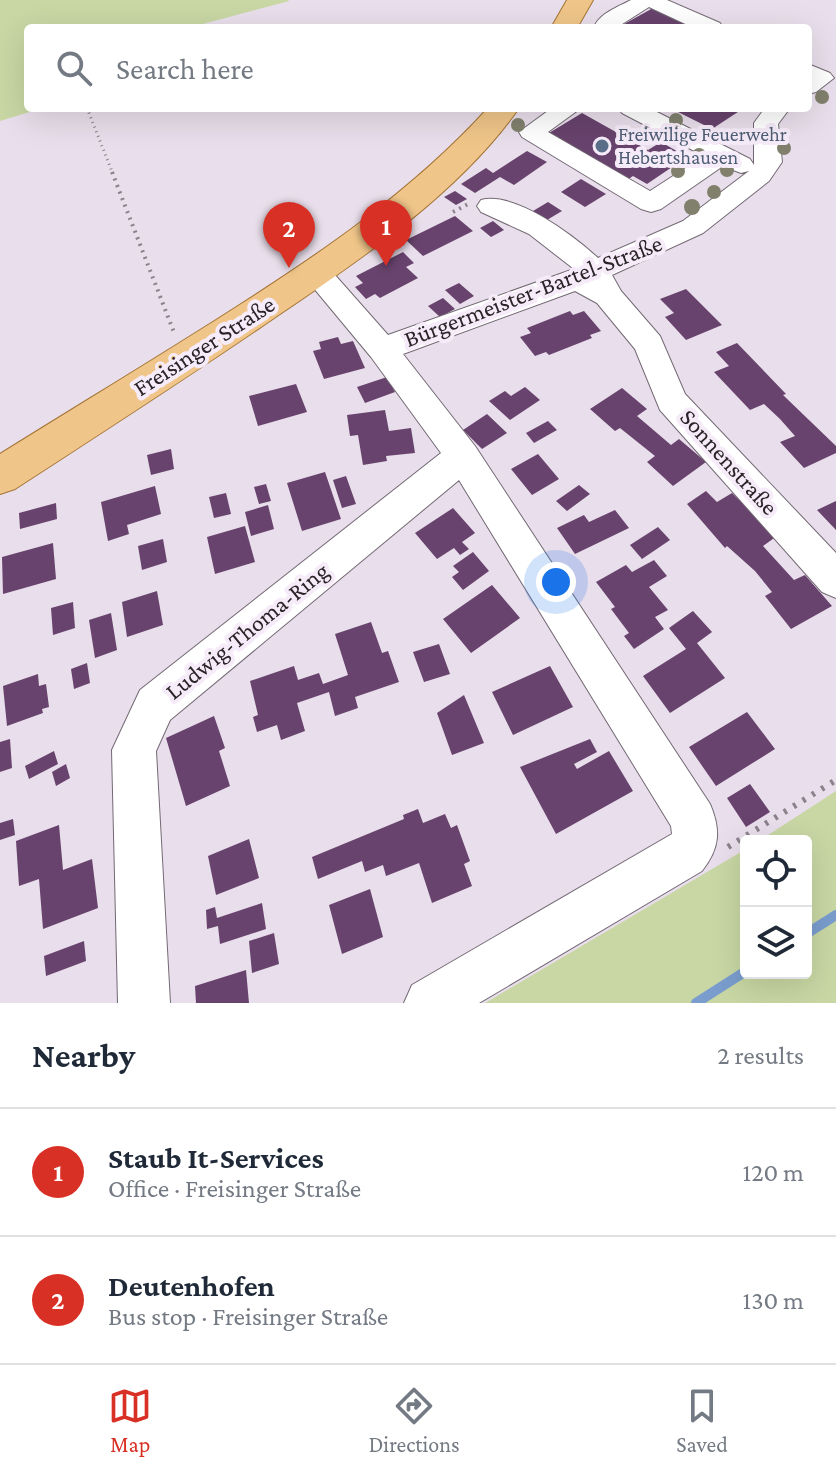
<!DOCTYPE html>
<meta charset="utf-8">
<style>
:root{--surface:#fff;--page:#f2f2f3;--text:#1f2937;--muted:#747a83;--line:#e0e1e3;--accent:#d93025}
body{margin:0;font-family:"Crimson Pro",serif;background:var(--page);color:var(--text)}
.controls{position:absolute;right:24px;bottom:24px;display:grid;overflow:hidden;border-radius:8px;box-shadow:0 8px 32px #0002}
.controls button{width:72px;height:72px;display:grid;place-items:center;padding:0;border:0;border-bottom:2px solid var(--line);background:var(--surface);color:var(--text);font:40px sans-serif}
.you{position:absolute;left:556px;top:582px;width:28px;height:28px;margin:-20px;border:6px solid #fff;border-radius:50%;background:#1a73e8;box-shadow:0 0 0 12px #1a73e833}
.badge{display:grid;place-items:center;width:52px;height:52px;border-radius:50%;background:var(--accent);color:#fff;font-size:26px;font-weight:700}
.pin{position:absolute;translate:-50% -66px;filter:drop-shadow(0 2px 4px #0008)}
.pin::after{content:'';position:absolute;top:42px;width:28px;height:24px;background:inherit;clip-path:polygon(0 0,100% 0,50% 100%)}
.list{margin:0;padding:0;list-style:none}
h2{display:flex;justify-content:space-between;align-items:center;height:104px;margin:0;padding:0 32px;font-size:34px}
h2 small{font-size:26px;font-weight:400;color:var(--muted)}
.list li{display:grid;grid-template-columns:52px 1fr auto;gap:24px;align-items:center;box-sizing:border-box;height:128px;padding:0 32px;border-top:2px solid var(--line)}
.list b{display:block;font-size:30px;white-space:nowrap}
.list p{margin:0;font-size:26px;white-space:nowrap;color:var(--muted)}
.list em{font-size:26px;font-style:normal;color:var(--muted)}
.icon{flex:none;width:44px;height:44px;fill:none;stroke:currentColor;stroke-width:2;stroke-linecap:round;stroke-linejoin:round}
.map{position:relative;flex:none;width:836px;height:1003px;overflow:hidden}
.search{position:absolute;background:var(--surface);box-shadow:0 8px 32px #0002;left:24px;right:24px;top:24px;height:88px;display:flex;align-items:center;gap:20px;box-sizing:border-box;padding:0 28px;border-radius:8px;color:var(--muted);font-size:30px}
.sheet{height:360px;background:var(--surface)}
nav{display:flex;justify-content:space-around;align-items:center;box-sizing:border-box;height:112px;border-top:2px solid var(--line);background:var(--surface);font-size:22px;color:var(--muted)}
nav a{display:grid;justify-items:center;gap:4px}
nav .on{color:var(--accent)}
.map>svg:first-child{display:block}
</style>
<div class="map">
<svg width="836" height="1003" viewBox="0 0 836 1003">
<rect width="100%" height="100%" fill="#e9deeb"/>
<path fill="#c8d7a4" d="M0 0H288L289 1 188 28H28V108H43L0 121Z
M836 791V1003H485L746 849V973H806V841H759Z"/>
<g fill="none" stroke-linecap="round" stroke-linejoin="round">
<path stroke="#7a9dcd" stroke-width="10" d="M806 934 836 915
M696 1003 746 971"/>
</g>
<path fill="#68436d" d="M653 8 696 28H617Z
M684 108H744L712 129 678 112Z
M582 113 648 150 661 142 687 157 647 184 633 176 624 182 544 136Z
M527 151 547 162 514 185 500 177 475 193 461 184 486 168 493 173Z
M581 179 606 194 585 207 561 192Z
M455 191 467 199 456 205 444 197Z
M548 202 562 211 547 220 533 211Z
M455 216 473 231 423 256 406 240Z
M493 221 504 230 491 237 480 228Z
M403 252 414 263 406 267 418 278 380 298 375 294 366 299 355 287 363 283 356 276Z
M459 283 474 296 460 304 445 290Z
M686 289 722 325 686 340 665 317 674 313 660 299Z
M443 298 455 309 440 317 428 306Z
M570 311 573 315 584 311 601 331 590 335 592 338 549 355 546 352 535 356 520 337 531 333 527 328Z
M338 337 341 344 353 341 365 368 324 379 313 351 321 349 319 342Z
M737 343 786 394 783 395 836 446V453L804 468 780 442 795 436 780 419 764 404 750 410 714 372 729 366 716 352Z
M387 377 395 392 365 403 357 387Z
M296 384 307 412 258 426 249 396Z
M525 387 540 400 510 420 489 401 505 391 511 396Z
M622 388 647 409 637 416 671 445 679 439 706 462 673 486 647 462 655 456 620 428 615 431 590 409Z
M385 410 389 431 411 428 415 453 386 456 387 461 363 465 358 435 350 436 347 415Z
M487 414 507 433 482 449 463 430Z
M548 421 557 430 534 443 526 433Z
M171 449 174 469 151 475 147 455Z
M538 454 559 479 532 495 511 469Z
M325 472 341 519 302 531 287 483Z
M346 476 356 504 342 508 333 480Z
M266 484 271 501 259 504 254 487Z
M579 485 590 494 567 511 556 501Z
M155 486 161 514 127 525 129 534 108 541 101 502Z
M706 491 717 502 732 493 777 536 763 546 794 580 805 575 832 606 791 629 765 596 772 592 755 571 727 546 725 548 687 504Z
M226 493 231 514 214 518 209 497Z
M836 501V530L817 510Z
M56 503 57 519 20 529 19 513Z
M268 505 274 529 251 536 245 512Z
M453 508 475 533 462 542 469 549 460 555 454 548 437 559 415 533Z
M615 510 629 528 575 554 557 528 584 515 589 522Z
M245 526 255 562 215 574 207 537Z
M658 527 670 540 642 559 630 545Z
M163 539 167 562 142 570 138 546Z
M53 543 56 579 3 594 2 557Z
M473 552 489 571 463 590 452 577 459 572 453 566Z
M654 560 667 576 649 587 668 610 655 617 664 629 634 649 624 636 629 633 611 609 615 607 596 582 626 565 632 572Z
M492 585 520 618 471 653 443 619Z
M157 591 163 625 127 637 122 602Z
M73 602 75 628 53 635 51 608Z
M693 611 712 632 697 643 725 678 670 713 643 676 686 649 669 628Z
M111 613 117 650 95 658 89 620Z
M371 622 382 653 388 651 399 682 355 697 358 708 335 716 329 692 297 703 305 731 281 740 277 725 257 732 253 717 258 715 250 681 294 666 298 680 319 673 323 684 348 675 335 634Z
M439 644 450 674 424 682 413 652Z
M87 663 90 683 74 689 71 669Z
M550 666 573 707 513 735 492 692Z
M38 674 39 686 46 684 49 707 42 709 43 713 7 726 3 686Z
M464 695 484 743 452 755 437 713Z
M747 712 775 749 716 786 689 747Z
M214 716 225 748 219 751 230 786 186 806 166 738Z
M10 739 12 768 0 772V742Z
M590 739 597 752 574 764 577 769 609 751 633 791 556 834 520 767Z
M54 751 58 764 29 779 25 766Z
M66 764 70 778 56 786 52 772Z
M750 784 770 812 746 827 727 798Z
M418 809 423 823 445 814 451 828 457 825 470 861 464 864 472 886 432 903 419 863 386 876 383 865 365 872 362 861 318 879 312 857 404 819 403 815Z
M13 819 15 835 0 840V823Z
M59 825 63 870 92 859 98 908 43 929 39 879 19 886 16 841Z
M249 839 259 878 216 895 208 856Z
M370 889 383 937 342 954 329 905Z
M262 903 266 929 220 944 218 926 207 929 206 910 215 907 217 918Z
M274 933 279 964 252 973 249 941Z
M84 941 86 961 46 976 44 956Z
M246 970 249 1003H196L195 986Z"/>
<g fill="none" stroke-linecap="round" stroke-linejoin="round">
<g stroke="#736974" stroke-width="2">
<path id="minor" d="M631 0H667L720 23 723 28H694L649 7 616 28H594C598 14 618 7 631 0Z
M808 64 830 73 834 78 816 92 808 94Z
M552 108H581L548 132 650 191 704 156 622 113 618 108H649L750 159 754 165V123L765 108H790L778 124 782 162 769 181 703 233 612 275 621 291 660 336 685 394 836 553V598L822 592 660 410 635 349 597 303 575 291 403 354 475 446 710 804C721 830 720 848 702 871L479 1003H404L412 985 672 834 671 826 459 480 170 720 156 751 170 1003H118L112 750 140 690 441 453 371 357 307 280 302 273 307 266 317 263 327 266 388 335 574 269 529 234 481 212 477 206 481 200C515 191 574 236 598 258L683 221 749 171 741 173 723 166 661 209 651 212 641 209 522 137 519 132Z"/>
</g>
<g stroke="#a37334" stroke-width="2">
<path id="major" d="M567 0H593L577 28H551Z
M488 108H519C461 191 363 258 280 314 193 374 104 431 15 489L0 494V454C72 409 145 365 216 320 314 258 410 194 488 108Z"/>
</g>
<path stroke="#8b838c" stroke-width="3" stroke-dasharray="1 4" stroke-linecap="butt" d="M87 108 113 174"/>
<path stroke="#8b838c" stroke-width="4" stroke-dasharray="2 5" stroke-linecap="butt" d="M112 172 175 335
M453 212 470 203"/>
<path stroke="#8b838c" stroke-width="6" stroke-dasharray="3 8" stroke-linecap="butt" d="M728 847 836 780"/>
<use href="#minor" fill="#fff" fill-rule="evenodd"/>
<use href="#major" fill="#efc589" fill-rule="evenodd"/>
</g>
<g fill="#80806d">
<circle cx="822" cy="97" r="7"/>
<circle cx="676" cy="120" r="7"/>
<circle cx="518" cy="125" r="7"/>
<circle cx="784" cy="148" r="7"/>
<circle cx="699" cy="155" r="7"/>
<circle cx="727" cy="170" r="7"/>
<circle cx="678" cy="171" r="7"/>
<circle cx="714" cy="192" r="7"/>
<circle cx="692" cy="207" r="8"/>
</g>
<circle fill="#5c6f8a" stroke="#f6ebf8" stroke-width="3" cx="602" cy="146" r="8"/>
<g text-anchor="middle" stroke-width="8" stroke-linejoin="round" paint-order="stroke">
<g font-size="20" fill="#4e5e75" stroke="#f6ebf8" text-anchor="start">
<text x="618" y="141">Freiwilige Feuerwehr<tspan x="618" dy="23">Hebertshausen</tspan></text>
</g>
<g font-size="24" fill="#282428" stroke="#f6ebf8">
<text transform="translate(533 291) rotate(-21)" y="8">Bürgermeister-Bartel-Straße</text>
<text transform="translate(204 346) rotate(-33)" y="8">Freisinger Straße</text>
<text transform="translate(729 462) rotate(48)" y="8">Sonnenstraße</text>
<text transform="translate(247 631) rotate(-39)" y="8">Ludwig-Thoma-Ring</text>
</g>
</g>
</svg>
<div class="controls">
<button><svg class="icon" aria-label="locate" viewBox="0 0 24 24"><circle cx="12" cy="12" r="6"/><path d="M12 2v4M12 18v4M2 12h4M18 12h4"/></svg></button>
<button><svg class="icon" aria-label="layers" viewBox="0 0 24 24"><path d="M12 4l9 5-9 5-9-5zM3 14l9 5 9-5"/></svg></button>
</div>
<div class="you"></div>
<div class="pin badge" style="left:386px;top:266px">1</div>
<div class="pin badge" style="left:289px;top:268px">2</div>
<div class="search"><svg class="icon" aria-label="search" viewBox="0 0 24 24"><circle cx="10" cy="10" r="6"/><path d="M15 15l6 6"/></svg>Search here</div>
</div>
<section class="sheet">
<h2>Nearby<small>2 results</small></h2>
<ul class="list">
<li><span class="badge">1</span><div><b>Staub It-Services</b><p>Office · Freisinger Straße</p></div><em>120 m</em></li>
<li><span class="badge">2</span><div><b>Deutenhofen</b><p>Bus stop · Freisinger Straße</p></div><em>130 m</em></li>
</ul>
</section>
<nav>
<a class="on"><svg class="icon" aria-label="map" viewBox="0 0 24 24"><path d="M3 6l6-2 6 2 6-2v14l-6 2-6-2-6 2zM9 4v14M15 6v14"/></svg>Map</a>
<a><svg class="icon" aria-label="directions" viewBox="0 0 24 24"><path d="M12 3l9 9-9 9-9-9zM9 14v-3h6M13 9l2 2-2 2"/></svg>Directions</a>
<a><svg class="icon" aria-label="saved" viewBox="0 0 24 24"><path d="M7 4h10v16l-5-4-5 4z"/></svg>Saved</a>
</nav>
